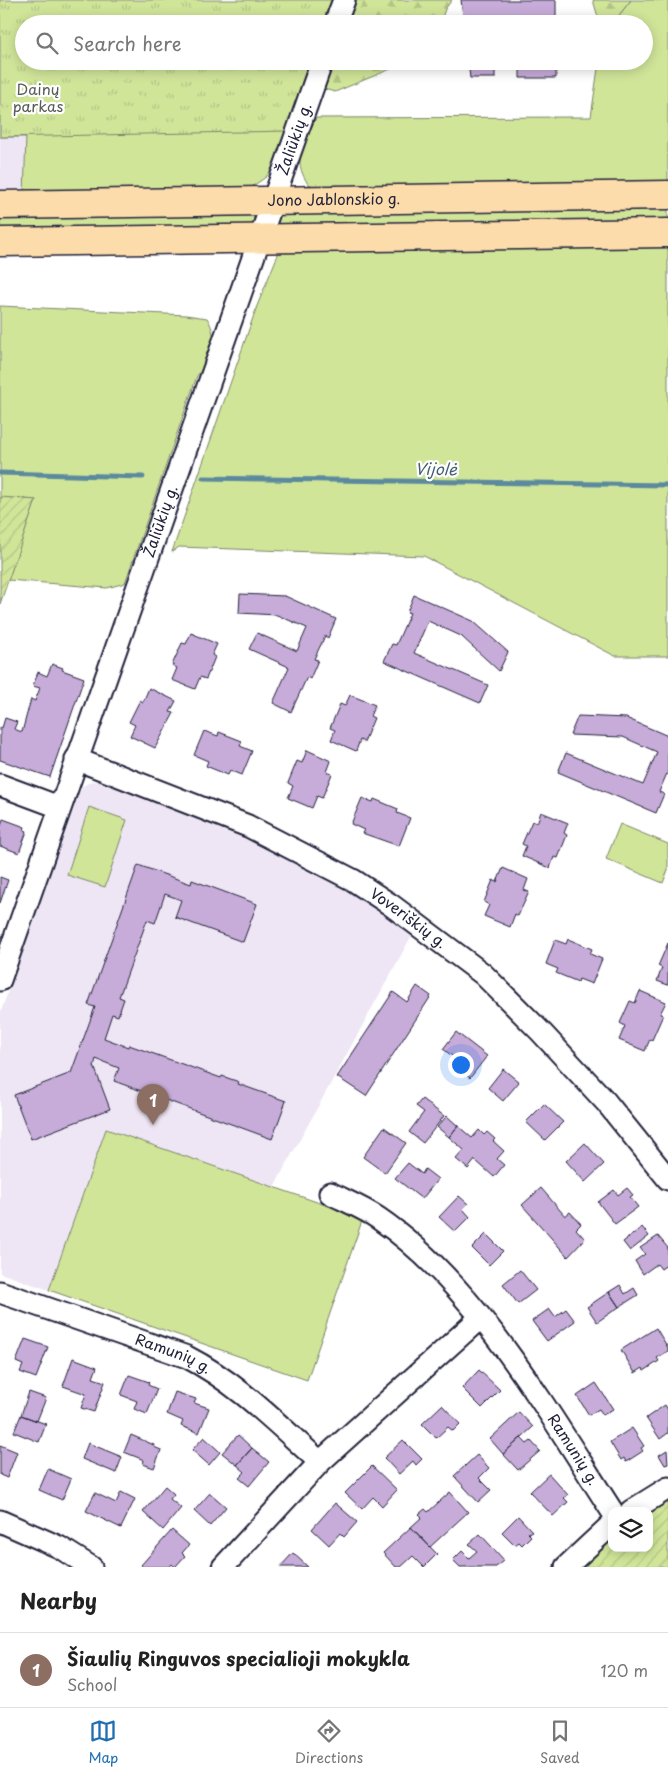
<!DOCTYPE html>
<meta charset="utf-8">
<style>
:root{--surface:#fff;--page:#f2f2f2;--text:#222;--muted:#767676;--line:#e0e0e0;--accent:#1f6fb2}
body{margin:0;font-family:"Playpen Sans",sans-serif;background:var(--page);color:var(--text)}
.controls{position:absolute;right:15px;bottom:15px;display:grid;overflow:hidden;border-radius:10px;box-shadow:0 2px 12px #0003}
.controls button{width:45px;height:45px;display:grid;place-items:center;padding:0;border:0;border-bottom:1px solid var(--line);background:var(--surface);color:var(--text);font:25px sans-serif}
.you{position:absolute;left:460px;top:1064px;width:18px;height:18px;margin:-12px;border:4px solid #fff;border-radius:50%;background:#1a73e8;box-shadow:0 0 0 8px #1a73e833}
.badge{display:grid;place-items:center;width:32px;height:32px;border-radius:50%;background:var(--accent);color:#fff;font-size:16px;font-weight:700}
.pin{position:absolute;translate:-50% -41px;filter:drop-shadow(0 1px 2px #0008)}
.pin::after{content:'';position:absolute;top:26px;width:18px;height:15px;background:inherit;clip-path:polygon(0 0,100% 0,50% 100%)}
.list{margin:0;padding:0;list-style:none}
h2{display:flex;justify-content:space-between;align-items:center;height:65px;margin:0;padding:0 20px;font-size:21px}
h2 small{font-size:16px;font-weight:400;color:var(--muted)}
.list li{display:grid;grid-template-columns:32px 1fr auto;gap:15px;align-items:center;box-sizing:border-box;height:75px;padding:0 20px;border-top:1px solid var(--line)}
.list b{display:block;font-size:19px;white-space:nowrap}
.list p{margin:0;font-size:16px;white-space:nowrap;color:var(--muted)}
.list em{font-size:16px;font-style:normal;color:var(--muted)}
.icon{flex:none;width:28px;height:28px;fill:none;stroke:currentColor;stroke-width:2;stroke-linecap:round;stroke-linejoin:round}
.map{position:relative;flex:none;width:668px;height:1567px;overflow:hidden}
.search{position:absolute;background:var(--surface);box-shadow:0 2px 12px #0003;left:15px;right:15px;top:15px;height:55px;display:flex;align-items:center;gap:12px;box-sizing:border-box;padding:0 18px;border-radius:28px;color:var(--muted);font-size:19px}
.sheet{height:140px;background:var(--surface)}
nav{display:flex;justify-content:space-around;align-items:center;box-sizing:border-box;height:70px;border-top:1px solid var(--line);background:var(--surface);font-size:14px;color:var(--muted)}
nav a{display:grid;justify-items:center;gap:2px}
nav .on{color:var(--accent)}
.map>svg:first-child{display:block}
</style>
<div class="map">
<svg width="668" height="1567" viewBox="0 0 668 1567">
<defs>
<pattern id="forest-firs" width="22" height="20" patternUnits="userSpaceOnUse" patternTransform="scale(1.25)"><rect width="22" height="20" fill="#d1e599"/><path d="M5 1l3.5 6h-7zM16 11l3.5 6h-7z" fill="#b3c485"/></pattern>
<pattern id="park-tufts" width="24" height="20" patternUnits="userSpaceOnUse" patternTransform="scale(1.25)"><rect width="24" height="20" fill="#d1e599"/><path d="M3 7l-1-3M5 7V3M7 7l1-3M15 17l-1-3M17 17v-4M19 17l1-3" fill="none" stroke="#b3c485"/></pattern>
<pattern id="garden-furrows" width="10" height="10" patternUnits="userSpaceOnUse" patternTransform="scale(1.25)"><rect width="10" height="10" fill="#d1e599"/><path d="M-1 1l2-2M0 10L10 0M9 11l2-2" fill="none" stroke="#b3c485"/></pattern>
</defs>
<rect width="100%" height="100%" fill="#fff"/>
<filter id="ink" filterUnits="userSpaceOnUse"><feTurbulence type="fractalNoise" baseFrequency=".02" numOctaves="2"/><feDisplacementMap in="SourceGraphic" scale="10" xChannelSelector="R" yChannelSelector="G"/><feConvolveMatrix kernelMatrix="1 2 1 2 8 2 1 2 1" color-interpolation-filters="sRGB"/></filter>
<g filter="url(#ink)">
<path fill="#eee6f4" d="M0 137H26L24 194 0 195Z
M92 781 106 783 272 849 345 888 412 935 274 1187 363 1218 307 1380 0 1273V1014L78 795 83 786Z"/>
<path fill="#d1e599" stroke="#7a846a" d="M631 0H668V183L320 188 308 184C291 158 304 144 316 118L591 117 599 61H644V24H612Z
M313 61 276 163 266 177 250 188 24 194 26 137H0V110Z
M668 207V223L277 225 275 219 280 213Z
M254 214 253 226 0 231V216Z
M668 247V656H615L424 556 179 547 172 552 257 306 279 252Z
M0 306 186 315 207 318C220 339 211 358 197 376L125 583 107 588 8 580 36 500 0 497Z
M89 807 127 820 105 887 67 875Z
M620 824 668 844V870L663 883 606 859Z
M106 1129 363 1218 307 1380 49 1290Z"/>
<path fill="url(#forest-firs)" stroke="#7a846a" d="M357 0H452L445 9 440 24H348Z
M593 0H631L612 24H600Z
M335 61H410L335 92 324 89Z"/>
<path fill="url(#park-tufts)" stroke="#7a846a" d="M0 0H335L327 24H24V61H313L288 131 0 137Z"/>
<path fill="url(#garden-furrows)" stroke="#7a846a" d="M0 497 36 500 0 604Z
M668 1500V1567H577L612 1536V1548H649V1511Z"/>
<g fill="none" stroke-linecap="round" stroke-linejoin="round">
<path stroke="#5b8a9d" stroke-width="5" d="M0 473 143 477
M203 478 668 485"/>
</g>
<path fill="#c7acd9" stroke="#22223b" d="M461 0H556V24H464Z
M468 61H495V78H470Z
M520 61H556V78H520Z
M240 594 285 596 336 619 328 638 325 636 314 659 318 660 310 679 307 677 291 712 273 703 289 667 249 649 257 633 297 651 307 628 277 615 239 613Z
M414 595 473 621 508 652 499 671 461 636 428 621 414 653 488 685 480 703 384 661 392 644 396 645 410 613 407 612Z
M191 633 217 644 212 655 215 657 206 679 200 677 195 689 172 680 177 668 172 665 182 643 186 644Z
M52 664 63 668 62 670 84 678 50 777 0 760V727L2 728 5 718 17 722 14 729 22 732 31 699 35 701 40 688 33 686 38 672 47 676Z
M149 688 176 701 170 712 174 713 155 748 130 736 135 725 129 722 140 700 143 702Z
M350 695 375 705 370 716 374 718 364 742 360 740 356 751 331 740 335 730 330 728 340 704 345 706Z
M578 716 626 718 668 736V771L659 792 664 794 656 813 558 772 566 753 643 785 657 752 623 737 570 735Z
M204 731 218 736 219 732 242 741 240 746 252 751 242 775 230 770 228 775 206 766 208 761 194 755Z
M307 750 331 761 327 772 332 774 322 798 317 796 312 808 288 798 293 786 288 783 297 761 302 763Z
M362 798 373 802 374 799 398 809 397 813 410 818 399 846 362 833 364 830 351 824Z
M541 812 568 823 564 833 567 835 558 858 554 857 550 868 522 856 526 846 522 844 532 821 537 823Z
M3 819 25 827 24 830 27 831 19 853 0 846V828Z
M138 865 191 884 192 880 257 904 243 942 175 917 181 900 165 894 155 923 147 920 119 997 124 999 118 1016 112 1014 104 1038 128 1047 129 1045 221 1078 222 1076 239 1082 238 1084 286 1101 272 1139 114 1081 119 1068 96 1059 94 1066 110 1109 31 1139 14 1095 71 1073 95 1007 88 1005Z
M503 868 528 879 524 890 529 892 518 916 515 914 510 927 484 916 489 905 484 902 493 880 497 882Z
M0 877 8 880 0 903Z
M568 939 592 949 590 954 602 959 592 984 579 979 578 982 556 973 558 969 546 964 555 940 566 944Z
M668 943V985L657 981 662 968 658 966Z
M417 986 431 996 366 1096 337 1077 393 992 407 1002Z
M640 991 666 1002 660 1014 663 1015 652 1040 650 1039 645 1051 619 1040 625 1026 620 1023 630 1001 635 1003Z
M456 1032 487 1056 470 1078 460 1070 464 1065 443 1049Z
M503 1069 519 1082 503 1101 488 1088Z
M422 1099 444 1116 423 1143 409 1132 424 1112 416 1106Z
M544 1104 563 1122 545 1140 526 1122Z
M447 1116 458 1126 449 1137 437 1127Z
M458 1126 472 1138 479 1130 484 1135 487 1132 495 1139 493 1141 504 1151 497 1159 504 1165 494 1177 475 1160 468 1169 456 1159 464 1150 449 1137Z
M384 1127 406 1143 385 1173 363 1157Z
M585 1143 604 1164 585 1182 566 1161Z
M408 1163 422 1174 425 1169 438 1179 422 1199 395 1178Z
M541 1188 565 1216 570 1212 581 1224 576 1229 585 1239 568 1257 522 1205Z
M627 1188 633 1195 630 1197 638 1207 615 1224 598 1202 614 1190 618 1195Z
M459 1196 468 1204 463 1209 470 1217 455 1232 439 1217Z
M642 1227 649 1236 630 1251 623 1242Z
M486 1234 503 1251 489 1265 472 1248Z
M658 1236 668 1248V1264L661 1269 657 1264 643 1274 635 1261 645 1254 640 1248Z
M520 1270 536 1290 518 1304 503 1284Z
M620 1285 625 1294 634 1288 638 1295 619 1307 609 1292Z
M609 1292 619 1307 597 1322 587 1307Z
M549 1309 555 1317 566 1309 575 1321 547 1341 532 1321Z
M656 1328 668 1348V1351L657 1358 659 1361 644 1371 643 1368 635 1373 621 1350Z
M25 1339 48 1347 36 1378 20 1372 23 1365 16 1362Z
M73 1358 97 1367 93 1378 105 1382 94 1412 81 1408 86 1394 63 1386Z
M479 1370 500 1390 482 1408 462 1388Z
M129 1375 149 1382 148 1385 157 1389 147 1414 134 1409 137 1401 121 1395Z
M596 1383 613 1409 603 1415 599 1409 589 1415 577 1396Z
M29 1392 46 1398 37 1421 21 1415Z
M175 1392 196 1399 194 1403 209 1408 199 1433 181 1426 183 1421 167 1414Z
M442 1405 460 1424 453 1431 448 1427 436 1438 422 1424Z
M665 1405 668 1410V1433L660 1439 646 1418Z
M519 1412 533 1427 503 1454 490 1439Z
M21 1415 46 1424 39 1442 14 1432Z
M632 1428 644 1446 641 1448 643 1451 626 1462 624 1458 621 1460 610 1442Z
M131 1435 154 1445V1447L161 1450 154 1468 143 1464 144 1460 124 1452Z
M238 1435 252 1448 237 1465 222 1453Z
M204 1437 220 1452 209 1465 192 1450Z
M521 1438 527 1444 531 1441 540 1451 518 1470 503 1454Z
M403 1440 422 1459 416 1465 413 1461 399 1474 384 1458Z
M88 1443 122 1457 116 1473 82 1459Z
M0 1445 17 1452 7 1478 0 1475Z
M252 1448 269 1462 249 1486 239 1478 245 1472 237 1465Z
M667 1450 668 1464 665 1465 659 1455Z
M477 1455 489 1468 479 1478 491 1490 478 1502 454 1476Z
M372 1466 397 1490 382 1506 373 1497 362 1509 345 1493Z
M48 1469 71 1479 62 1500 39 1490Z
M549 1474 568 1495 564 1498 568 1502 553 1516 530 1492Z
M165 1486 174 1494 170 1499 181 1508 163 1530 143 1512Z
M121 1492 135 1499 121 1528 86 1511 95 1493 116 1503Z
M450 1492 468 1512 430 1547 411 1527 422 1517 419 1514 425 1509 428 1512Z
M210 1493 226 1507 210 1526 194 1511Z
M335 1503 357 1522 344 1537 340 1533 329 1545 312 1529Z
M518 1516 532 1531 528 1533 531 1536 522 1545 519 1542 515 1545 502 1532Z
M411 1527 437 1554 424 1567 413 1556 401 1567H396L383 1553Z
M172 1530 189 1545 182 1553 185 1556 175 1567 172 1564 169 1567H143L141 1565Z
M480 1534 504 1560 496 1567H460L453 1560 462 1551 469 1558 477 1551 469 1544Z
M293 1553 308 1567H280Z"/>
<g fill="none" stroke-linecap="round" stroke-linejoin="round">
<g stroke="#22223b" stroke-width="25">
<g id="street">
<path d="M335 24 344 0"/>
<path id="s1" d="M76 759 248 826 353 880 391 905 483 974 541 1032 606 1102 668 1179"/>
<path d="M0 785 59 807"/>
<path id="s2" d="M0 980 322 61"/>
<path id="s3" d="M330 1193C346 1201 363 1208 378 1218 476 1285 548 1412 612 1511"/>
<path id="s4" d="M0 1292 187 1357C238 1383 278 1425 320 1462"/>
<path d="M631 1511 668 1488"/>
<path d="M0 1521 59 1547 91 1567"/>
<path d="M223 1567 320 1462 480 1318"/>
<path d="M566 1567 612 1524"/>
</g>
</g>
<g stroke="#22223b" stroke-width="31">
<g id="primary">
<path id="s5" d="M0 205 668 195"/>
<path d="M0 242 668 233"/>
</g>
</g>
<use href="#street" stroke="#fff" stroke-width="21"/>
<use href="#primary" stroke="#fddcac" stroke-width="28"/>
</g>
</g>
<g text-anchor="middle" stroke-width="4.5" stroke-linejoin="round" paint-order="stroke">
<g font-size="15" fill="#575c57" stroke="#fff">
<text x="38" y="95">Dainų<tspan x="38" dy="17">parkas</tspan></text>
</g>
<g font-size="15" fill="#22223b" stroke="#fff">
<text dy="5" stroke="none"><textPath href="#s2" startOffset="891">Žaliūkių g.</textPath></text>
<text dy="5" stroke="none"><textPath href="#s5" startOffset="334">Jono Jablonskio g.</textPath></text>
<text dy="5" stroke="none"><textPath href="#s2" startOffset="486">Žaliūkių g.</textPath></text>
<text dy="5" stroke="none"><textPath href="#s1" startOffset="370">Voveriškių g.</textPath></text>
<text dy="5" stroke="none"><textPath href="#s4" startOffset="184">Ramunių g.</textPath></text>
<text dy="5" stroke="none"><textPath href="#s3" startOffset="359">Ramunių g.</textPath></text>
</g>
<g font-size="16" font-style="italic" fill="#435f74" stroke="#fff">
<text transform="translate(436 469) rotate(1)" y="6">Vijolė</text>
</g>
</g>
</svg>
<div class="controls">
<button><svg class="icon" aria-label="layers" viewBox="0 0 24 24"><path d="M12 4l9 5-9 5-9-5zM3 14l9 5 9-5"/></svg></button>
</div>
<div class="you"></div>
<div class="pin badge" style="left:153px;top:1125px;background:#8d6e63">1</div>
<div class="search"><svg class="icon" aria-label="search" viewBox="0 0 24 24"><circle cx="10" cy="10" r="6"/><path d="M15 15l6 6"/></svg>Search here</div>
</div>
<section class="sheet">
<h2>Nearby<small></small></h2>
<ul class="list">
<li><span class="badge" style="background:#8d6e63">1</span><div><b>Šiaulių Ringuvos specialioji mokykla</b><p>School</p></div><em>120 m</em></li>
</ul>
</section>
<nav>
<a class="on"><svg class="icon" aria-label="map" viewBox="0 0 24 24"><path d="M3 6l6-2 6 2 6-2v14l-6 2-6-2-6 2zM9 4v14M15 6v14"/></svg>Map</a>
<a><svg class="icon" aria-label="directions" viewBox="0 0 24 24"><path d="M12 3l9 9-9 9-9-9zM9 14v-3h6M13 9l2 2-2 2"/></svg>Directions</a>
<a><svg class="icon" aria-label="saved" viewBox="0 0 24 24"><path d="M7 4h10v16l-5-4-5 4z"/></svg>Saved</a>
</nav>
